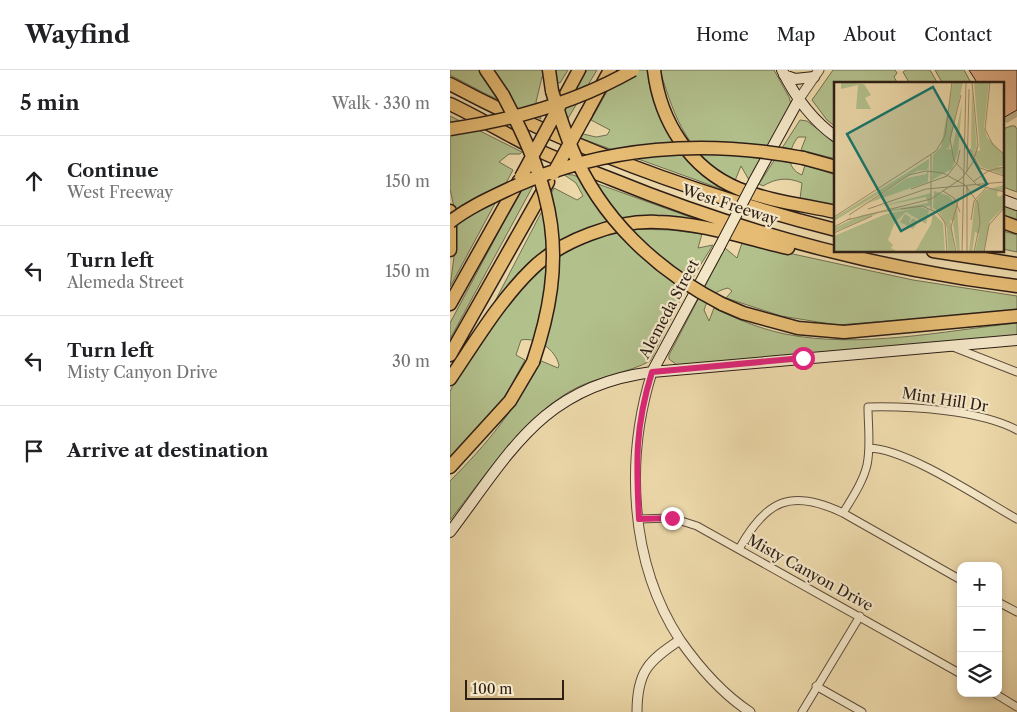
<!DOCTYPE html>
<meta charset="utf-8">
<style>
:root{--surface:#fff;--page:#f6f6f6;--text:#202124;--muted:#757577;--line:#e0e0e0}
body{margin:0;font-family:"Libre Caslon Text",serif;background:var(--page);color:var(--text)}
.controls{position:absolute;right:15px;bottom:15px;display:grid;overflow:hidden;border-radius:10px;box-shadow:0 2px 8px #0003}
.controls button{width:45px;height:45px;display:grid;place-items:center;padding:0;border:0;border-bottom:1px solid var(--line);background:var(--surface);color:var(--text);font:25px sans-serif}
.scale{position:absolute;left:15px;bottom:12px;width:99px;box-sizing:border-box;padding-left:5px;border:2px solid #2d1e16;border-top:0;font-size:14px;line-height:18px;white-space:nowrap;color:#2d1e16;-webkit-text-stroke:4px #f3e6c7;paint-order:stroke}
.stop{position:absolute;width:15px;height:15px;margin:-11px;border:4px solid #db2777;border-radius:50%;background:#fff}
.stop.end{background:#db2777;border-color:#fff;box-shadow:0 1px 5px #0008}
.list{margin:0;padding:0;list-style:none}
h2{display:flex;justify-content:space-between;align-items:center;height:65px;margin:0;padding:0 20px;font-size:21px}
h2 small{font-size:16px;font-weight:400;color:var(--muted)}
.list li{display:grid;grid-template-columns:32px 1fr auto;gap:15px;align-items:center;box-sizing:border-box;height:90px;padding:0 20px;border-top:1px solid var(--line)}
.list b{display:block;font-size:19px;white-space:nowrap}
.list p{margin:0;font-size:16px;white-space:nowrap;color:var(--muted)}
.list em{font-size:16px;font-style:normal;color:var(--muted)}
.icon{flex:none;width:28px;height:28px;fill:none;stroke:currentColor;stroke-width:2;stroke-linecap:round;stroke-linejoin:round}
.map{position:relative;flex:none;width:567px;height:642px;overflow:hidden}
header{display:flex;align-items:center;gap:30px;box-sizing:border-box;height:70px;padding:0 25px;background:var(--surface);border-bottom:1px solid var(--line)}
header strong{font-size:24px}
nav{display:flex;gap:28px;margin-inline-start:auto;font-size:18px}
main{display:flex}
aside{flex:1;background:var(--surface)}
.map>svg:first-child{display:block}
</style>
<header>
<strong>Wayfind</strong>
<nav><a>Home</a><a>Map</a><a>About</a><a>Contact</a></nav>
</header>
<main>
<aside>
<h2>5 min<small>Walk · 330 m</small></h2>
<ul class="list">
<li><svg class="icon" aria-label="ahead" viewBox="0 0 24 24"><path d="M12 20V5M6 11l6-6 6 6"/></svg><div><b>Continue</b><p>West Freeway</p></div><em>150 m</em></li>
<li><svg class="icon" aria-label="left" viewBox="0 0 24 24"><path d="M17 20v-9H6M10 6l-5 5 5 5"/></svg><div><b>Turn left</b><p>Alemeda Street</p></div><em>150 m</em></li>
<li><svg class="icon" aria-label="left" viewBox="0 0 24 24"><path d="M17 20v-9H6M10 6l-5 5 5 5"/></svg><div><b>Turn left</b><p>Misty Canyon Drive</p></div><em>30 m</em></li>
<li><svg class="icon" aria-label="arrive" viewBox="0 0 24 24"><path d="M6 21V4h12l-3 4 3 4H6"/></svg><div><b>Arrive at destination</b></div></li>
</ul>
</aside>
<div class="map">
<svg width="567" height="642" viewBox="0 0 567 642">
<rect width="100%" height="100%" fill="#ecd8a9"/>
<filter id="stains"><feTurbulence type="fractalNoise" baseFrequency=".004" numOctaves="4"/><feColorMatrix values="0 0 0 0 .2 0 0 0 0 .09 0 0 0 0 .02 0 0 0 .5 -.17"/></filter>
<radialGradient id="worn" r=".72"><stop offset=".6" stop-color="#630" stop-opacity="0"/><stop offset="1" stop-color="#630" stop-opacity=".3"/></radialGradient>
<path fill="#b2c08c" stroke="#706f51" d="M0 0H118L110 13 92 7 86 32 91 49 36 24 0 5Z
M137 0H147L111 60 104 56Z
M169 0H198C199 41 228 87 261 111 268 116 277 120 285 124L130 68 133 64 146 67 157 65 160 60 141 50Z
M210 0H324L339 27 341 34 299 110 291 96 284 113C237 80 226 53 210 0Z
M383 0H445L447 3 444 7 448 14H386V57L377 50 362 30Z
M456 0H480L488 14H460L453 2Z
M485 0H514L520 11 515 14H493Z
M0 46 72 82 70 84H59L49 92 63 100 0 217 5 179 4 137 0 119Z
M350 50 357 51 386 73V89L351 80 356 67H348C338 80 335 98 352 105L355 95 386 105V138L350 129 352 113C338 107 326 108 313 116L309 114Z
M561 56H565L567 59V122L553 117V59Z
M113 104 123 105 262 155C205 146 162 140 111 172 104 175 97 179 91 183 73 199 58 219 42 237L104 118 127 130 133 126 126 113Z
M83 116 0 269V253L71 120Z
M553 134 567 138V150L553 146Z
M182 159 221 160 252 164 248 178 263 175 241 210 233 204 226 225 231 228 200 291C178 303 151 306 128 317 76 343 36 405 0 450V411C36 375 68 337 89 290L108 298 109 295C105 279 87 267 71 270L66 285 75 290 49 337 0 387C0 374 0 332 0 322 4 310 20 292 27 281 68 216 103 174 182 159Z
M553 161 567 165V182L553 179Z
M292 173 463 210 567 226V241L387 255 331 246 276 228 282 221 278 218C265 221 258 227 254 240L259 251 264 238C286 249 311 259 335 264 409 279 493 261 567 253V266L227 295 219 289V285L275 178 287 188Z"/>
<path fill="#0003" d="M521 0H567V47L557 53 553 50V14Z"/>
<path fill="#dfac83" stroke="#2d1e16" d="M519 0H567V40L553 48V14H528Z"/>
<g fill="none" stroke-linecap="round" stroke-linejoin="round">
<g stroke="#5d4c3b" stroke-width="9">
<path id="minor" d="M503 277 567 302
M419 378C458 379 531 429 567 449
M393 443C402 428 413 412 417 395 421 376 418 356 418 337 459 336 530 340 567 360
M189 449 222 448 247 456 511 604
M289 479C316 430 341 418 393 443L511 510
M548 532 567 542
M366 616 412 642
M544 623 567 637
M352 642 410 546"/>
</g>
<g stroke="#5d4c3b" stroke-width="11">
<path id="tertiary" d="M349 29 369 0
M230 570C249 597 271 623 300 642
M187 642C187 602 198 591 230 570 179 492 175 388 202 302"/>
</g>
<g stroke="#2d1e16" stroke-width="12">
<path id="secondary" d="M332 0C345 27 362 50 386 67
M334 5 345 9 364 7
M304 111 349 29
M553 130 567 135
M202 302 269 178
M0 462C61 381 93 316 202 302L567 270"/>
</g>
<g stroke="#2d1e16" stroke-width="15">
<path id="motorway" d="M36 0 53 25
M99 0 102 21
M204 0C210 51 240 99 289 119 319 131 354 135 386 142
M0 14C122 79 252 126 386 160
M116 24 129 0
M0 34C32 49 62 68 94 83 116 93 139 100 161 109 291 162 428 199 567 216
M136 44 160 0
M353 88 386 97
M0 141V180
M553 152 567 157
M483 181 567 194
M0 234 69 111
M272 234 293 243 348 258 394 262 567 246
M0 285 98 112
M0 309C25 272 50 230 82 199 111 170 167 150 207 152 251 153 295 168 338 178
M0 397 60 331 83 292"/>
</g>
<use href="#minor" stroke="#f3e6c7" stroke-width="7"/>
<use href="#tertiary" stroke="#f3e6c7" stroke-width="9"/>
<use href="#secondary" stroke="#f3e6c7" stroke-width="10"/>
<use href="#motorway" stroke="#e6bc74" stroke-width="12"/>
<g stroke="#2d1e16" stroke-width="12" stroke-linecap="butt">
<path id="secondary-bridge" d="M269 178 304 111"/>
</g>
<g stroke="#2d1e16" stroke-width="15" stroke-linecap="butt">
<path id="motorway-bridge" d="M102 21C108 41 114 60 122 79 150 148 207 201 272 234
M53 25C105 123 119 185 83 292
M0 59C64 50 127 32 183 0
M103 104 136 44
M71 107 110 35
M0 152C19 137 42 127 63 117 155 76 255 69 353 88"/>
</g>
<use href="#secondary-bridge" stroke="#f3e6c7" stroke-width="10"/>
<use href="#motorway-bridge" stroke="#e6bc74" stroke-width="12"/>
</g>
<g fill="none" stroke-linecap="round" stroke-linejoin="round">
<path stroke="#db2777" stroke-width="6" d="M222 448 189 449C186 392 185 357 202 302L353 288"/>
</g>
<g text-anchor="middle" stroke-width="4.5" stroke-linejoin="round" paint-order="stroke">
<g font-size="15" fill="#2d1e16" stroke="#f3e6c7">
<text transform="translate(280 135) rotate(18)" y="5">West Freeway</text>
<text transform="translate(219 239) rotate(-62)" y="5">Alemeda Street</text>
<text transform="translate(495 330) rotate(9)" y="5">Mint Hill Dr</text>
<text transform="translate(360 503) rotate(29)" y="5">Misty Canyon Drive</text>
</g>
</g>
<g transform="translate(384 12)">
<rect width="170" height="170" fill="#ecd8a9"/>
<path d="M7 0 30 2 37 13 31 16 37 27H22L24 3 7 7ZM119 0H129L115 66H111L118 68 128 21 124 71 118 87 98 98 99 73 107 65ZM140 0H155L150 45 153 55 170 72V84H164L170 87V93L147 85 137 68 138 6 143 67 140 68 146 69ZM95 77 94 100 34 121 73 96 92 92 94 87 93 86V88L83 89 0 139V136ZM170 103V109H164L163 113 165 115 170 112V125L156 139 150 170H141L145 152 148 153 141 150 138 170H135L141 120 151 108ZM100 109 115 114 123 124 126 170H123L119 141 121 140 116 138 121 170H114L113 146 105 130 99 126ZM97 111 96 124 45 131 0 150V146L28 133 94 121 92 115 45 125ZM86 125 95 128 92 142 72 130 61 140 54 158 59 163 57 166 64 170H0V154L52 132ZM99 131 109 141 111 170H81L97 142ZM71 132 77 136 75 140 80 143 76 140 79 136 84 140 79 147 66 140Z" fill="#b2c08c"/>
<path fill="none" stroke="#a08e6e" stroke-width="1" d="M156 0 151 47 159 63 170 72M127 13 116 57 120 79 143 103 170 110M136 67 146 86 170 94M97 73V127M133 90 135 7M139 100 154 89 170 85M77 107 113 94 123 81 126 68M109 109 120 116 126 130M34 127 92 107 170 100M67 127 88 124 104 131 111 141 113 170M15 133 75 93 92 89 109 91 131 103 144 121 146 141 140 170M0 135 102 69 111 54 118 0M13 138 97 117 128 96 139 80 144 64 138 0M137 138 140 119 153 105M0 145 17 136M0 151 38 134M122 170 117 145 124 119M128 170 132 0M133 170V104M150 170 155 143 170 126"/>
<path fill="#0f766e" fill-opacity="0.15" stroke="#0f766e" stroke-width="2.5" d="M99 5 153 102 67 149 13 52Z"/>
<rect width="170" height="170" fill="none" stroke="#2d1e16" stroke-width="2.5"/>
</g>
<rect width="100%" height="100%" filter="url(#stains)"/>
<rect width="100%" height="100%" fill="url(#worn)"/>
</svg>
<div class="controls">
<button>+</button>
<button>−</button>
<button><svg class="icon" aria-label="layers" viewBox="0 0 24 24"><path d="M12 4l9 5-9 5-9-5zM3 14l9 5 9-5"/></svg></button>
</div>
<div class="scale">100 m</div>
<div class="stop" style="left:353px;top:288px"></div>
<div class="stop end" style="left:222px;top:448px"></div>
</div>
</main>
